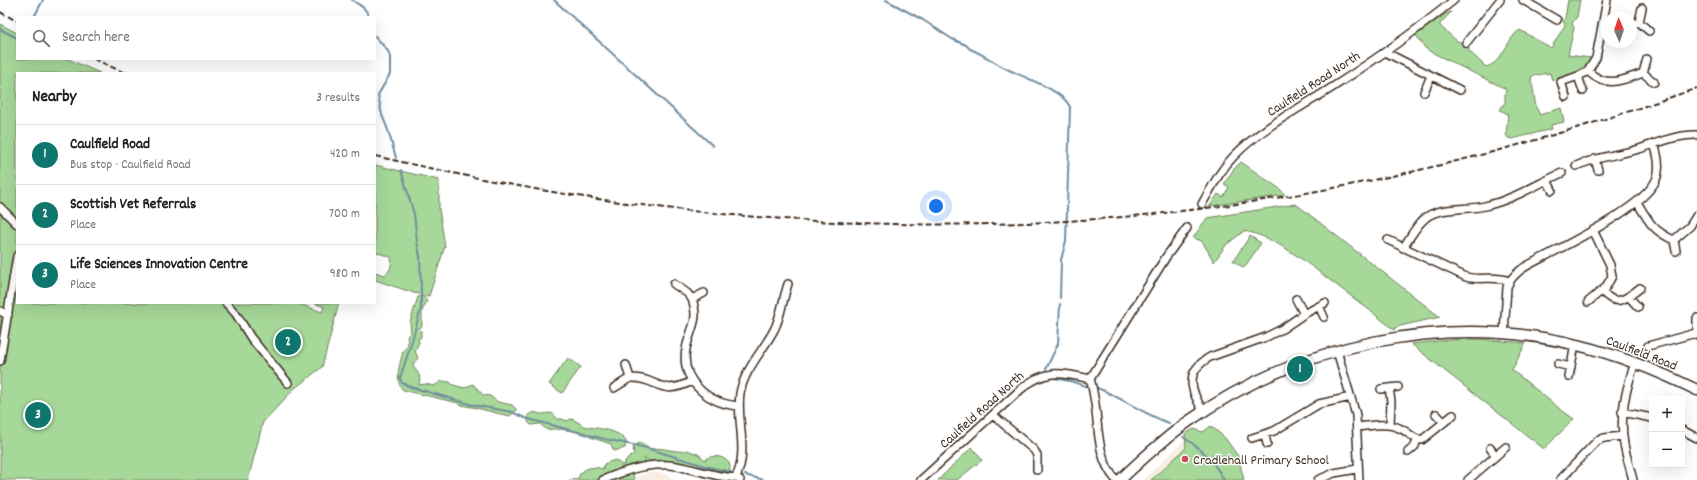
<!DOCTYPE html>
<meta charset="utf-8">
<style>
:root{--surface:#fff;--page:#f6f6f6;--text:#222;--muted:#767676;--line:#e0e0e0;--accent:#0f766e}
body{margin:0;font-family:Dekko,sans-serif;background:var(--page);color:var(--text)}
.controls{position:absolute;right:12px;bottom:12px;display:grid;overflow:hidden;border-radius:0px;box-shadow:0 4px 16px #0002}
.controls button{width:36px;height:36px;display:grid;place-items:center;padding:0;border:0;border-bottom:1px solid var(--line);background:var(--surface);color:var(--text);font:20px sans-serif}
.compass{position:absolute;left:1601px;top:12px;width:36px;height:36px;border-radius:50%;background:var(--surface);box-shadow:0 4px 16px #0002;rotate:358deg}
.you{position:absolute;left:936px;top:206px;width:14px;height:14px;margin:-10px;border:3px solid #fff;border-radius:50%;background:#1a73e8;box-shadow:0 0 0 6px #1a73e833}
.badge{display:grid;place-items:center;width:26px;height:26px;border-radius:50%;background:var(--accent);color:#fff;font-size:13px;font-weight:700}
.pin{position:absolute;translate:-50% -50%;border:2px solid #fff;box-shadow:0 1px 4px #0006}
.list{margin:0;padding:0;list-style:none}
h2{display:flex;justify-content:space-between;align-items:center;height:52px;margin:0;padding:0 16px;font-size:17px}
h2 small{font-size:13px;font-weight:400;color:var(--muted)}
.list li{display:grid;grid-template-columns:26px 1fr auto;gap:12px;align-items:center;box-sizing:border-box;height:60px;padding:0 16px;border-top:1px solid var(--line)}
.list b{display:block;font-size:15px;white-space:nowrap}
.list p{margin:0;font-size:13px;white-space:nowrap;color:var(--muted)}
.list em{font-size:13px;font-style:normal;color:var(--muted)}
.icon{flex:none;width:22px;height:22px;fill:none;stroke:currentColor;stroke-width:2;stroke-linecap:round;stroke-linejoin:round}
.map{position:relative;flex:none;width:1697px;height:480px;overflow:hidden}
.search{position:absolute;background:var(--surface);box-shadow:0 4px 16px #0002;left:16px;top:16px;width:360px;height:44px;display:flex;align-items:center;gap:10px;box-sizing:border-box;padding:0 14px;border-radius:0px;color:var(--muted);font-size:15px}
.panel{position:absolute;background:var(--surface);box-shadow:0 4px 16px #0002;left:16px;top:72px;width:360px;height:232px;border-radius:0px}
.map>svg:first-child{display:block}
</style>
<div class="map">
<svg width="1697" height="480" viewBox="0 0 1697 480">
<rect width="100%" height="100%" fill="#fff"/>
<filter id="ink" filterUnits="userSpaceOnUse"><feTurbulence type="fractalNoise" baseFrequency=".025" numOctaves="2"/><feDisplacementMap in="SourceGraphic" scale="8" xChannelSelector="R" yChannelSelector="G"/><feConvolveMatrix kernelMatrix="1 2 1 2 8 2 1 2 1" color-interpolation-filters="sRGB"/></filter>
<g filter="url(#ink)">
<path fill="#f8eee1" d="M1185 440 1209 463 1214 480H1143Z
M648 473H662L676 480H630Z"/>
<path fill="#a6d899" stroke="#70815c" d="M1568 0H1580L1577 17 1572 23 1574 28 1568 55 1591 58C1583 73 1568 75 1552 80L1550 73 1547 74 1546 73 1531 77 1536 107 1540 115 1561 108 1564 122 1551 125 1552 129 1512 139 1508 138 1506 135 1508 114 1500 110 1505 102V96L1506 89 1431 52 1425 48 1416 35 1447 13 1451 12 1440 24V26L1457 41 1464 43 1469 48V51L1486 67C1503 63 1508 36 1520 30L1551 48 1565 25 1563 21 1565 18Z
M0 24 17 33V59H68L100 73H17V303H297L322 312 324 307 314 303H339L322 367 294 389 263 422 248 480H0Z
M1241 162 1280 189 1285 195 1210 206 1218 194 1223 197 1229 187 1224 184 1233 170Z
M375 165 439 180V209L445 246 429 296 414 293 375 280V272L384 275C391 271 392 265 391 257L375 252Z
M1296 204 1440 317 1396 327 1394 330C1373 312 1352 297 1331 281 1307 263 1274 236 1244 231L1226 245 1214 262 1202 241 1193 238 1207 218Z
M1250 236 1261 243 1244 268 1233 261Z
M423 296 427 301 422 311V326L419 329 421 331V337L418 339 419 342 415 351 418 358 413 364 414 368C419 373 421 377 419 385L425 384 434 386 442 381 450 382 453 385 465 388 473 384 483 395 490 396 498 402 512 405 517 410 510 416C493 413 477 407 460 405L458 403 403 390C394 382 400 362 403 352 405 348 407 347 408 343L407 336 411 333 410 322 418 297Z
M1478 339 1526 343 1512 370 1560 409 1574 419 1544 449 1411 344 1450 340Z
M568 358 581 367 562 393 549 384Z
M535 412C545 418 551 407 557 419H562L567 421 571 419C577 420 581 426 588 427 601 429 617 429 626 441L625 448 614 451 611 444 590 437 585 432C573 432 558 427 547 430L540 424 531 425 528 422V415Z
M1211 426 1225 438 1238 456 1244 480H1151L1186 448 1185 434 1194 429 1203 432Z
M641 442 651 449C663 446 676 454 687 450L698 454 705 460C715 450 740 462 726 475L702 468 666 462 664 459 662 462H652L644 458 647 464 643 470 633 473 634 480H569L579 478V475C586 467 592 466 603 469L604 464 615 460 622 465 625 464V461L634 454 633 447Z
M972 447 982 460 957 480H938Z"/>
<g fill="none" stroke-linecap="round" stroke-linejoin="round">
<path stroke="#718d9f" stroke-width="2" d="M352 0C360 6 366 7 369 17
M554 0 713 146
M886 0 923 20 952 39 966 45 970 49C983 54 993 62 1005 68 1022 77 1063 90 1070 107L1066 241 1061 260 1060 298
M34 17 43 0
M0 29 17 38
M375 36 388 51 390 57V74L378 95 382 115 388 130 396 158
M401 170 414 214 417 241 420 257 421 289V308L412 341 400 378 402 383 411 387 473 405 512 412 525 418 604 439 643 447 705 466 731 472
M1046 369 1058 344 1060 304
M1048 377 1070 381 1089 387
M1095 387C1121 397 1143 414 1169 423
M1003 411 1027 389
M1183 437C1203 450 1212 459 1224 480
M745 475 764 480"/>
<g stroke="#3b2a1e" stroke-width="10">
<path id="street" d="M1523 0 1557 20
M1607 0 1596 58 1588 71C1606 89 1623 80 1643 73L1647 59
M1639 22 1649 31
M1631 24 1639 22 1642 8
M1466 43 1500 0
M1385 52 1460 90
M1643 73 1654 82
M1578 76 1583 91
M1424 92 1431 76
M1566 97 1561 82 1581 75 1588 71
M1595 159 1598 170
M1576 166C1596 157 1618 155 1639 149 1658 143 1678 134 1697 135
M1547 180 1552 190
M1637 202C1648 221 1653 231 1674 240L1690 226 1697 215
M1202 204C1212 187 1220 170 1234 156 1263 126 1301 108 1336 85 1376 59 1416 31 1454 0
M0 207 17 224
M1388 240 1466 277C1481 281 1495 275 1509 281
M1674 240 1676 251
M1403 248C1410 238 1417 223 1428 216 1442 207 1468 210 1485 206 1512 200 1537 184 1562 173
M674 284 687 293 692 299
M1602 291C1616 308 1626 299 1640 288
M704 293 692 299C700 320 690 329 686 349 680 382 710 404 739 406
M1629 297 1638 307
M1296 299 1304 314
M1588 302 1606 287 1612 276 1610 265 1593 230
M226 303 236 314 251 338 288 383
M1319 306 1324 317
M0 311 8 315
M1697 318V335
M1504 334 1507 287C1513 271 1530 264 1544 257 1571 242 1644 207 1656 180 1661 168 1658 155 1654 144
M1648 346 1696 333
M1337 351 1356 415 1359 480
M0 361 17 256
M1558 364 1571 367
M626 365 630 378C659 377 659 398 692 381
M1569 377 1575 344
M1090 379 1166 257 1187 228
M1090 379C1092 385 1093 391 1094 397 1099 425 1096 458 1116 480
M614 388 630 378
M1389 388 1391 401 1390 425
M1381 389 1398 387
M1204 412C1190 390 1184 372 1210 357L1266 337 1282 329 1304 314 1325 303
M1622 412 1652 418
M1436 414 1444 422
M993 415 1034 450 1037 455V470
M1357 427C1370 426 1387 422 1399 428 1408 431 1412 439 1422 440L1453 415
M1682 430 1697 438
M1265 435 1267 444
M1252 438 1274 431 1319 404 1351 397
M1490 448 1496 456
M1408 452 1415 446 1417 440
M736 477C749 450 736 421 740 393 745 368 764 350 775 328 781 315 783 299 788 284
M603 480C623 471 648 463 670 465 685 466 726 480 736 477L740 480
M921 480 1020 390C1044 369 1060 372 1090 379
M1318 480 1334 473 1357 469
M1468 480 1506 447
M1560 480 1597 441 1604 438 1623 436
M1633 480C1630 468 1626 456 1624 444 1619 414 1626 390 1635 362"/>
</g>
<g stroke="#3b2a1e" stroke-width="13">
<path id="secondary" d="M1120 480C1142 459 1164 439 1189 421 1299 344 1445 312 1577 345 1619 355 1658 371 1697 390"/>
</g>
<use href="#street" stroke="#fff" stroke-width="7"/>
<use href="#secondary" stroke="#fff" stroke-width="10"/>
<path stroke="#3b2a1e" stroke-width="2" stroke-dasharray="6 3" stroke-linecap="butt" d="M0 12 17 21
M94 59 125 73
M375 156C432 169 489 181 547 191 761 227 991 236 1206 208 1374 187 1538 145 1697 88"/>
</g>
</g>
<circle fill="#d1495b" stroke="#fff" stroke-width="1.5" cx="1185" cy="459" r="4"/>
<g text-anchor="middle" stroke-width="3" stroke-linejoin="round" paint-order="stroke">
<g font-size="14" fill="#3b2a1e" stroke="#fff">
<text transform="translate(1313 83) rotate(-33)" y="5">Caulfield Road North</text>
<text transform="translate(1642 352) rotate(21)" y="5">Caulfield Road</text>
<text transform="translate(981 409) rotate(-42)" y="5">Caulfield Road North</text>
</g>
<g font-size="14" fill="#3b2a1e" stroke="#fff" text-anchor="start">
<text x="1193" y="464">Cradlehall Primary School</text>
</g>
</g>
</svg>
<div class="controls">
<button>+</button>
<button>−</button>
</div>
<svg class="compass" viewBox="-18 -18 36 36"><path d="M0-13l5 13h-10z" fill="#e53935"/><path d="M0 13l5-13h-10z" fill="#767676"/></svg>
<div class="you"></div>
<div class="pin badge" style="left:1300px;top:369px">1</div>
<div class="pin badge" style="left:288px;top:342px">2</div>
<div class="pin badge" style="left:38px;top:415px">3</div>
<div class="search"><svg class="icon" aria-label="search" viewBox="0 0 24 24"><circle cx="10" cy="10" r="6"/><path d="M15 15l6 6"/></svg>Search here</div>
<section class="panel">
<h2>Nearby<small>3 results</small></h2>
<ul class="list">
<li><span class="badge">1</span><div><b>Caulfield Road</b><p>Bus stop · Caulfield Road</p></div><em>420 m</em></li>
<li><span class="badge">2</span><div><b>Scottish Vet Referrals</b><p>Place</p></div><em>700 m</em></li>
<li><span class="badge">3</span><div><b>Life Sciences Innovation Centre</b><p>Place</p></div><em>980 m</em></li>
</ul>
</section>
</div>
